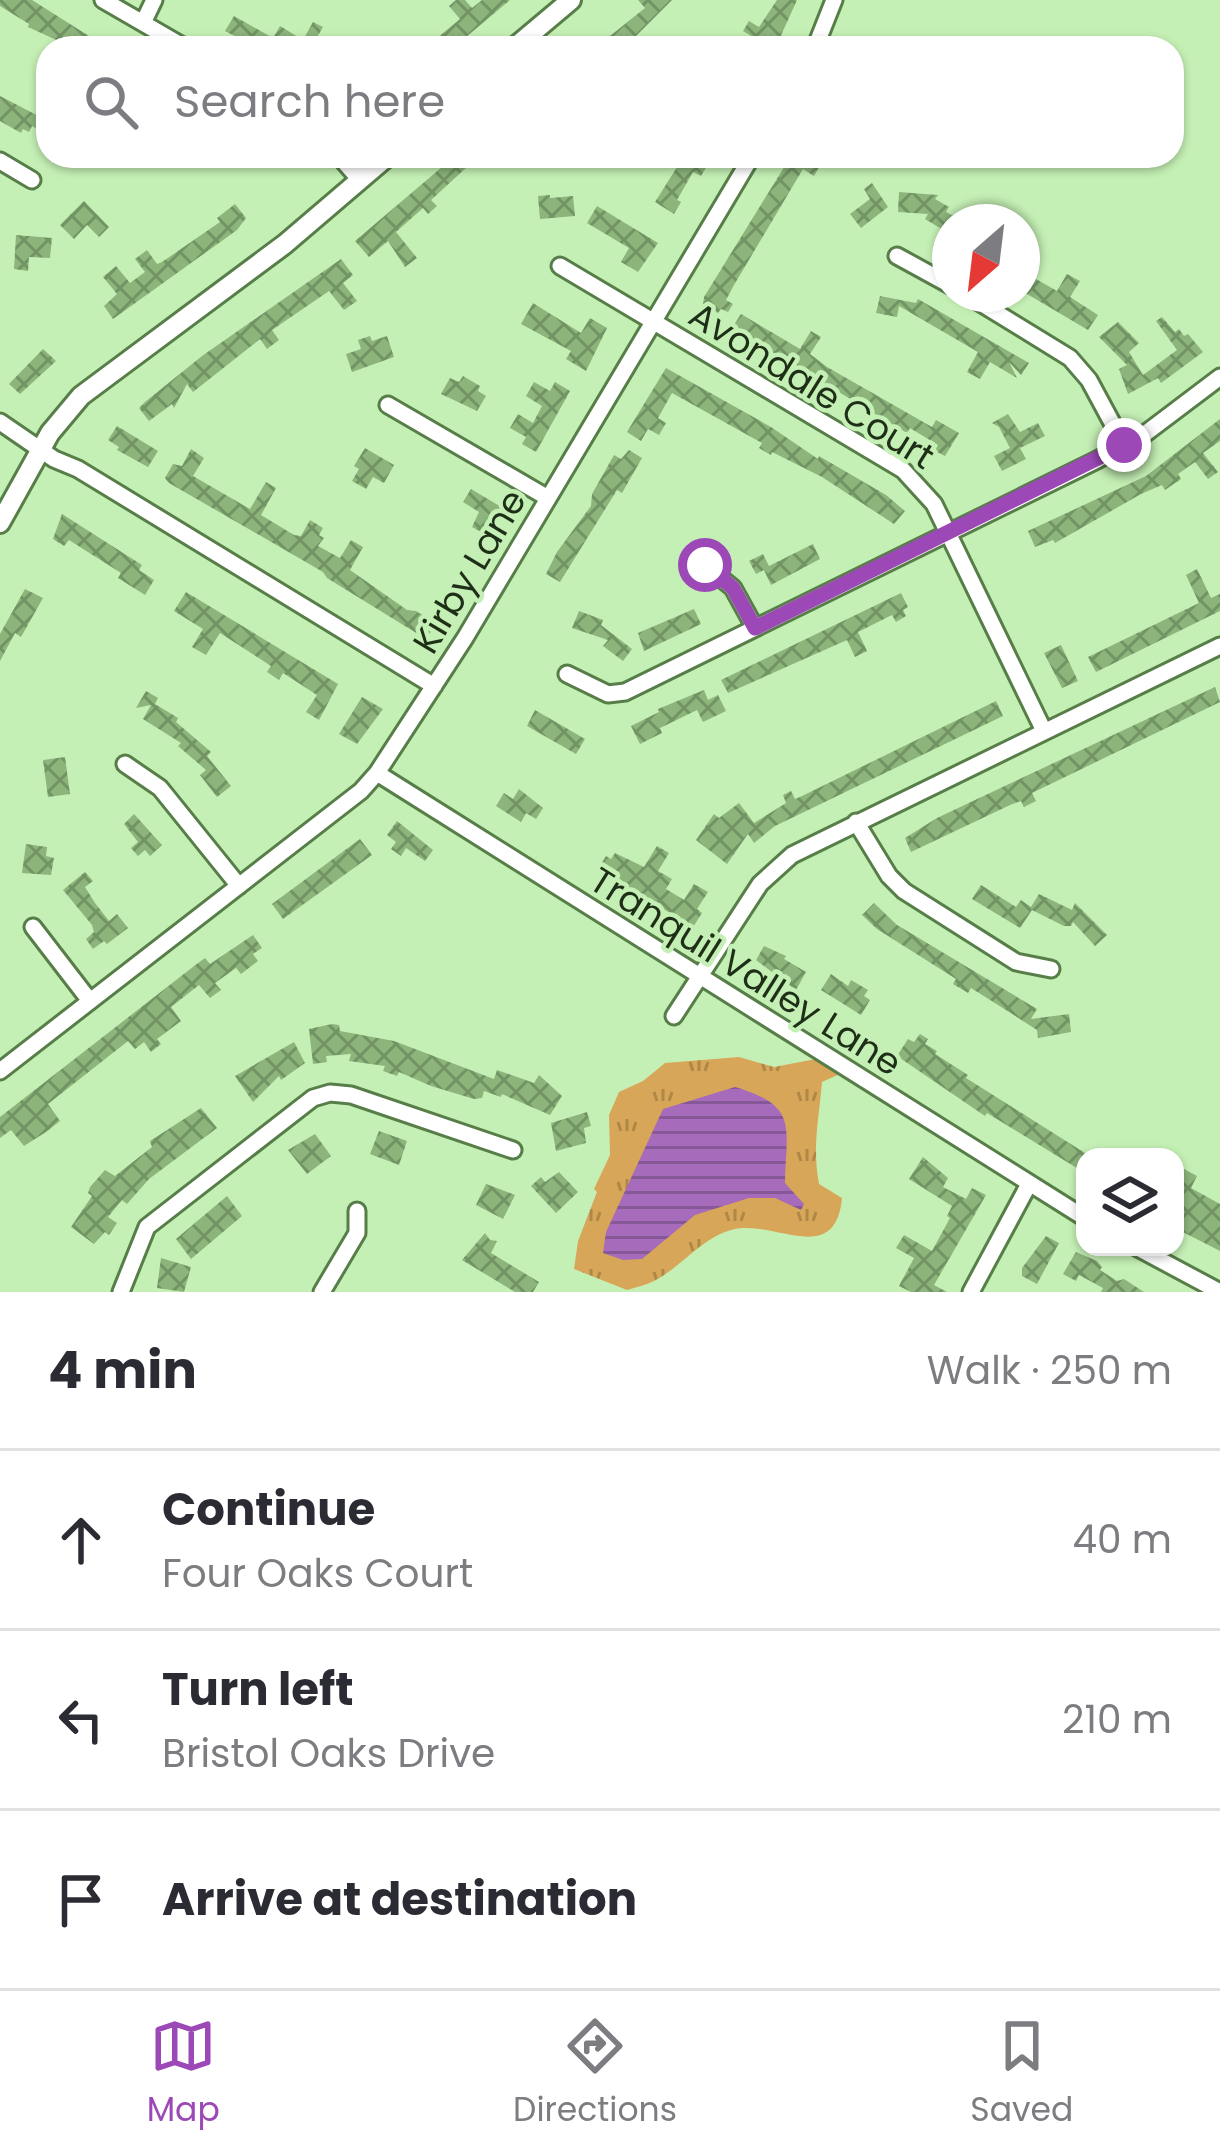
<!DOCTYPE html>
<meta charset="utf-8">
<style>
:root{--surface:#fff;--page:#f7f7f7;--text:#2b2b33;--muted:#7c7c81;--line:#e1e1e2;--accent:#9c49b7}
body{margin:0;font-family:Poppins,sans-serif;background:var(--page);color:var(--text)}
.controls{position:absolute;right:36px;bottom:36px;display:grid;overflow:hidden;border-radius:24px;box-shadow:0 3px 9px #0004}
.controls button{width:108px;height:108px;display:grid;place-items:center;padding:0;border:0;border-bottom:3px solid var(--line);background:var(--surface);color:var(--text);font:60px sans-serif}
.compass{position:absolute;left:932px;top:204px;width:108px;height:108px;border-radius:50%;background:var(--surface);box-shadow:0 3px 9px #0004;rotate:208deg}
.stop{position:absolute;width:36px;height:36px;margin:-27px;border:9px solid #9c49b7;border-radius:50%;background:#fff}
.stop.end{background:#9c49b7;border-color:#fff;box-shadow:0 3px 12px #0008}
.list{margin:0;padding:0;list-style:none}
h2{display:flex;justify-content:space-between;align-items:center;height:156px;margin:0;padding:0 48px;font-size:51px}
h2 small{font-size:39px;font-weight:400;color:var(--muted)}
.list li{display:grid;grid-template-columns:78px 1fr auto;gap:36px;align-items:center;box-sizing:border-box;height:180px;padding:0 48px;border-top:3px solid var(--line)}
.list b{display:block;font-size:45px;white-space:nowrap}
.list p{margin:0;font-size:39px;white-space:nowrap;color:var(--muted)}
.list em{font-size:39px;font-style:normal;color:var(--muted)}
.icon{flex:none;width:66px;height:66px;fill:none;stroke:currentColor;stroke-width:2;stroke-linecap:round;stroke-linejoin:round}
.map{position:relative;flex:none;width:1220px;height:1292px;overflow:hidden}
.search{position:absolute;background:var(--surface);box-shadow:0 3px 9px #0004;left:36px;right:36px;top:36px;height:132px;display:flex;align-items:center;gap:30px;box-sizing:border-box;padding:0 42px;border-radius:36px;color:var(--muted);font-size:45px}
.sheet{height:696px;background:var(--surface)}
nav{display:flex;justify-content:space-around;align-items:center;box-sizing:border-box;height:168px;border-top:3px solid var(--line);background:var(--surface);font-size:33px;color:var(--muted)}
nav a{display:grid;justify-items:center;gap:6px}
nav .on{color:var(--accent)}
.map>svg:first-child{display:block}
</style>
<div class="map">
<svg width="1220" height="1292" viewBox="0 0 1220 1292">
<defs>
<pattern id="park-tufts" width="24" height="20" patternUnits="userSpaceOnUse" patternTransform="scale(3)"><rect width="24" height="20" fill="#d8a658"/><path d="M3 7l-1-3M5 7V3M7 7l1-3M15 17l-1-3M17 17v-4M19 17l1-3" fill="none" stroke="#af8848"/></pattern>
<pattern id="water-rules" width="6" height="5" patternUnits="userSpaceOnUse" patternTransform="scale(3)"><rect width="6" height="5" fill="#a66bbb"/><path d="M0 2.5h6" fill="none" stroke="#875897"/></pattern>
<pattern id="building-cross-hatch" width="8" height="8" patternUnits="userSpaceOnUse" patternTransform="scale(3)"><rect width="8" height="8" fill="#8cb47b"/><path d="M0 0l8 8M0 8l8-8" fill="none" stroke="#729364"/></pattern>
</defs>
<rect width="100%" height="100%" fill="#c5f0b5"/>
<path fill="url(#park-tufts)" d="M739 1057 774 1067 816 1059 840 1074 822 1082C819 1119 812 1147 819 1184L842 1198C836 1263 782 1226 743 1228 707 1230 684 1266 654 1281 646 1285 636 1287 627 1290L574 1269 578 1241 597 1192 594 1189 610 1155 609 1115 619 1092 643 1081 665 1063Z"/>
<path fill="url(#water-rules)" d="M735 1087C799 1106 786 1126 785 1183L804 1204 801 1210 775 1198H749L695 1215 642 1259 623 1260 603 1253 606 1232 663 1109Z"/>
<path fill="url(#building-cross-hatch)" d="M0 0H32L108 48H63L65 44 28 27 29 24 0 6Z
M456 0H465L472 8 482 0H510L453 48H425L460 19 449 6Z
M638 0H672L624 48H595L645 8Z
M777 0H797L778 42 775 48H747L753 37 743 31 749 21 759 27Z
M234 16 273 38 280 26 303 40 313 22 323 27 312 46 316 48H258L225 31Z
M0 96 48 121V135L32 126 29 132 23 129 21 133 0 121Z
M455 156H479L431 200 437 206 428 214 423 208 396 232 417 258 405 267 388 241 369 257 355 241Z
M684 156H713L701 176 693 172 677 200 681 202 674 214 655 202Z
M791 156H811L822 162 814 176 803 169 734 285 726 300 733 304 728 312 721 309 718 313 703 304 704 297Z
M872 183 888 207 861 228 850 214 870 199 864 189Z
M899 192 938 195 935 199 949 207 946 212 956 217 950 222V234L925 219 928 214 898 212Z
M550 195V198L573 196 575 216 540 219 538 196Z
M84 201 109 227 99 237 87 225 74 239 60 225Z
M235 204 246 218 237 230 113 319 104 306 117 294 103 277 116 266 130 283 145 272 135 259 147 250 157 264 162 262 220 222 217 218Z
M597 206 658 243 638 272 621 262 629 248 587 223Z
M16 235 52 238 50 258 29 257 28 271 14 269Z
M341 259 353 275 343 283 357 301 344 310 329 291 272 330 279 340 267 349 260 339 193 392 187 384 174 408 172 404 149 421 139 408 145 402 202 356Z
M1022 271 1057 291 1067 274 1080 281 1070 297 1098 315 1088 330 1022 291Z
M880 296 916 303 918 299 1029 363 1021 375 1009 362 1017 378 990 362 980 379 967 372 978 352 899 306 897 317 876 313Z
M533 303 581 333 590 318 607 328 586 371 566 359 571 351 521 324Z
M741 314 800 349 811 331 821 337 810 354 827 367 932 427 936 420 959 433 945 456 935 451 938 445 910 428 907 433 732 328Z
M1162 317 1175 332 1179 329 1184 336 1188 334 1203 352 1161 383 1158 378 1128 394 1119 369 1127 365 1099 337 1118 322 1139 343 1129 352 1143 375 1177 350 1156 321Z
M370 336 372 341 387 336 394 357 352 372 346 354 361 349 358 340Z
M43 349 56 361 20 394 9 384Z
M666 368 771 427 818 459 819 456 886 495 905 511 894 524 822 477 772 452 771 455 759 448 762 443 672 393 658 418 666 423 659 435 648 429 641 441 627 432Z
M463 376 480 386 478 391 486 396 477 411 441 394 450 378 459 382Z
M534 382 550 391 555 382 570 391 536 452 522 444 526 437 510 428 518 414 533 423 542 406 526 396Z
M1008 414 1020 432 1038 423 1045 436 1020 448 1026 459 1002 471 994 456 1010 448 999 427 992 423Z
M1220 419V441L1203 453 1218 472 1208 479 1195 462 1178 474 1181 479 1165 490 1162 485 1141 494 1055 543 1053 540 1035 547 1028 531 1146 476Z
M117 426 158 451 148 467 117 450 119 447 108 440Z
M365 448 394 465 384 483 373 477 366 489 352 481 359 469 354 466Z
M191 449 204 458 193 476 250 509 266 482 276 488 261 515 294 535 301 536 310 520 323 528 319 535 324 538 318 546 340 558 351 540 363 547 350 570 407 610 416 611 436 624 426 639 327 578 323 572 169 483 165 478 173 464 182 466Z
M629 450 642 458 622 493 617 490 560 582 546 574 557 552 591 506 592 494 614 455 621 459Z
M471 489 503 508 487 535 472 527 479 512 463 502Z
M62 514 142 565 139 570 154 580 145 595 118 578 121 573 69 540 64 546 53 539Z
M813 544 820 559 771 585 764 570 756 574 749 561 763 554 769 566Z
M1197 569 1211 598 1220 594V611L1096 672 1088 657 1199 603 1186 575Z
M25 589 43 598 21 637 15 633 0 661V634Z
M186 592 338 684 319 720 306 712 317 695 283 673 279 680 267 672 271 666 220 633 206 655 192 647 203 629 174 611Z
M901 593 908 607 903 610 906 616 896 622 892 615 858 632 867 651 855 657 847 640 728 693 721 680Z
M694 609 701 624 644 651 638 633Z
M579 611 603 620 601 625 632 649 623 661 603 646 608 640 572 628Z
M1061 645 1078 681 1062 688 1044 653Z
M1215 687 1220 702 1032 793 1036 801 1024 807 1021 801 1010 805 911 852 905 838 937 818Z
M704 690 708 700 718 695 726 711 703 722 697 710 660 728 662 733 640 744 631 726 659 712 658 709Z
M146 691 158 698 155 704 178 718 176 722 211 752 207 756 231 786 217 797 200 775 206 770 178 746 181 743 143 719 151 705 136 708Z
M362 697 383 709 357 744 339 734Z
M996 701 1003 716 775 826 754 843 748 834 727 864 696 840 714 814 719 818 739 803 754 823 786 803 783 795 791 791 795 799 800 797Z
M535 710 585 739 576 754 527 726Z
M65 757 70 794 48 797 43 760Z
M519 789 543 808 536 819 526 813 521 822 496 806 504 793 513 799Z
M134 814 162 845 150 856 145 850 138 856 131 848 138 842 124 824Z
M397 821 433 850 425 861 406 848 401 856 391 849 396 842 387 835Z
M360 839 372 855 283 919 272 904Z
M26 844 47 847 46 856 54 858 51 875 22 873Z
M657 846 669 853 658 871 672 879 666 889 684 900 694 884 708 892 697 909 702 913 693 927 598 869 606 856 611 859 615 853 644 867Z
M85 872 93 881 85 887 95 903 109 921 117 914 128 928 107 944 104 941 93 949 86 939 94 932 92 925 63 890Z
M981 885 1016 907 1021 900 1031 907 1039 894 1072 910 1075 903 1107 935 1095 946 1073 922 1071 926H1064L1032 910 1020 928 972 899Z
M874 903 897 925 1037 1009 1031 1019 1069 1014 1071 1032 1038 1038 1037 1030 1006 1010 971 988 968 993 953 984 956 979 877 929 862 915Z
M253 935 262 948 253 954 258 961 241 974 236 968 215 983 221 990 210 998 199 985 171 1007 181 1021 157 1039 161 1044 151 1052 144 1042 135 1049 128 1041 48 1104 60 1121 46 1132 24 1146 11 1130 0 1138V1117L198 963 205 958 210 964Z
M764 946 786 956 784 959 806 972 796 990 756 960Z
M831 974 848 986 851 980 868 990 864 996 870 1000 861 1015 821 990Z
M332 1024 339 1025 340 1031 394 1041 494 1079 497 1070 534 1083 539 1075 562 1096 550 1115 502 1094 501 1097 484 1091 482 1098 474 1099 431 1086 399 1072 397 1076 383 1071 385 1066 349 1061 351 1054 326 1056 327 1062 313 1064 309 1029Z
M920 1034 928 1039 925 1044 937 1051 935 1054 968 1075 966 1078 1085 1153V1173L987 1113 985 1116 897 1056 908 1039 914 1042Z
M294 1042 305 1063 281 1080 279 1076 253 1102 235 1076Z
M201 1108 217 1128 149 1179 127 1204 122 1200 108 1217 117 1223 109 1235 105 1232 94 1244 71 1227 92 1196 88 1193 90 1187 105 1170 115 1176 152 1147 150 1141Z
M587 1112 591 1126 584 1128 586 1143 556 1151 551 1123Z
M379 1131 407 1141 399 1165 370 1154Z
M315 1134 331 1156 307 1174 288 1150Z
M923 1157 948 1178 943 1187 966 1199 972 1188 986 1195 934 1285 947 1292H911L899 1286 914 1258 896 1248 904 1235 932 1251 950 1218 947 1216 952 1206 909 1179Z
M1184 1169 1197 1176 1191 1188 1220 1204V1251L1175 1228V1187Z
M559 1172 578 1192 556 1213 531 1186 541 1177 545 1182Z
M486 1184 515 1195 503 1219 476 1205Z
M227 1196 242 1216 191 1259 176 1239Z
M485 1233 490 1240 497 1241 491 1253 539 1282 533 1292H515L462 1260Z
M1046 1236 1059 1243 1037 1284 1022 1276V1268Z
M1076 1252 1097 1261 1102 1267 1100 1270 1117 1281 1124 1279 1144 1292H1101L1103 1288 1079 1275 1076 1281 1063 1274Z
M161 1258 191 1267 184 1292 157 1288Z"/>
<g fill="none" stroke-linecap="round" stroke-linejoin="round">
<g stroke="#577e48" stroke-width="21">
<path id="minor" d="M103 0 186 48
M143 23 154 0
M815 48 834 0
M339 156 360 180
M0 161 32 180
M897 256 950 285
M560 266 903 470 934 504 1044 731
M966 294 1070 358 1089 380 1124 445
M388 405 548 498
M0 422 54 459 78 469 434 686
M705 565 733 588 755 628
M567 674 608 694 625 692 1097 460 1146 433 1220 377
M125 764 160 788 239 886
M377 773 1085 1218
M856 822 889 876 904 891 1016 962 1051 969
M33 927 90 1001
M674 1016 760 884 792 855 1220 646
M0 1071 361 791 377 773 465 638 752 156
M1136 1247 1220 1292
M121 1292 147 1227 313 1098 330 1093 351 1095 513 1150
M322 1292 357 1233V1211
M971 1292 1029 1184"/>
</g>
<g stroke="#577e48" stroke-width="24">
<path id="tertiary" d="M514 48 571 0
M0 523 50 433 81 396 285 244 388 156"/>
</g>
<use href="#minor" stroke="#fff" stroke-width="15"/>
<use href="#tertiary" stroke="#fff" stroke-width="18"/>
</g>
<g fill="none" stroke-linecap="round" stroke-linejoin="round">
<path stroke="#9c49b7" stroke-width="15" d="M705 565 733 588 755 628 1124 445"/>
</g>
<g text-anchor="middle" stroke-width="9" stroke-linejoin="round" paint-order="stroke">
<g font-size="36" fill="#1e2e17" stroke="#c5f0b5">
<text transform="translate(812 385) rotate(32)" y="13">Avondale Court</text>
<text transform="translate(469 571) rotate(-59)" y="13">Kirby Lane</text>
<text transform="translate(746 971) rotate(32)" y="13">Tranquil Valley Lane</text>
</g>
</g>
</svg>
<div class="controls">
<button><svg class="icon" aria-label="layers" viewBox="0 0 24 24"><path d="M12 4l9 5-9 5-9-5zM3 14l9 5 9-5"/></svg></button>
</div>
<svg class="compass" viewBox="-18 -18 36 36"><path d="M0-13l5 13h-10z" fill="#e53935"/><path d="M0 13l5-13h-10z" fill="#7c7c81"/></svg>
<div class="stop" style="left:705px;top:565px"></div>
<div class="stop end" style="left:1124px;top:445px"></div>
<div class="search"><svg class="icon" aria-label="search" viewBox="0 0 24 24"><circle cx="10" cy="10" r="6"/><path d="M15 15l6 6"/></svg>Search here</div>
</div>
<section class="sheet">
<h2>4 min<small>Walk · 250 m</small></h2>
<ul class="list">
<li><svg class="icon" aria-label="ahead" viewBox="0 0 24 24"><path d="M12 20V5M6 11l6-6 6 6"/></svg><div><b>Continue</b><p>Four Oaks Court</p></div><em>40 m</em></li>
<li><svg class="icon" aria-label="left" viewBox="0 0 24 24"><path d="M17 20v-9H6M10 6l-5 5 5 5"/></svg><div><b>Turn left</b><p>Bristol Oaks Drive</p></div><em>210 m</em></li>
<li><svg class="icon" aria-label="arrive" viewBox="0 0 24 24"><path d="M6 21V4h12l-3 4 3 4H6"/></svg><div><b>Arrive at destination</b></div></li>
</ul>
</section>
<nav>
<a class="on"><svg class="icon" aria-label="map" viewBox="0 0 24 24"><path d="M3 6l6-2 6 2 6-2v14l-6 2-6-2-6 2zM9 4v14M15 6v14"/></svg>Map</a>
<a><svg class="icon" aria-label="directions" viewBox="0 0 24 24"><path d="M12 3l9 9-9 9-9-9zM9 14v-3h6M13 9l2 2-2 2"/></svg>Directions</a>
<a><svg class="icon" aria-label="saved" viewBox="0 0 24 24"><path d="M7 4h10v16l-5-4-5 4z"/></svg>Saved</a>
</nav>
